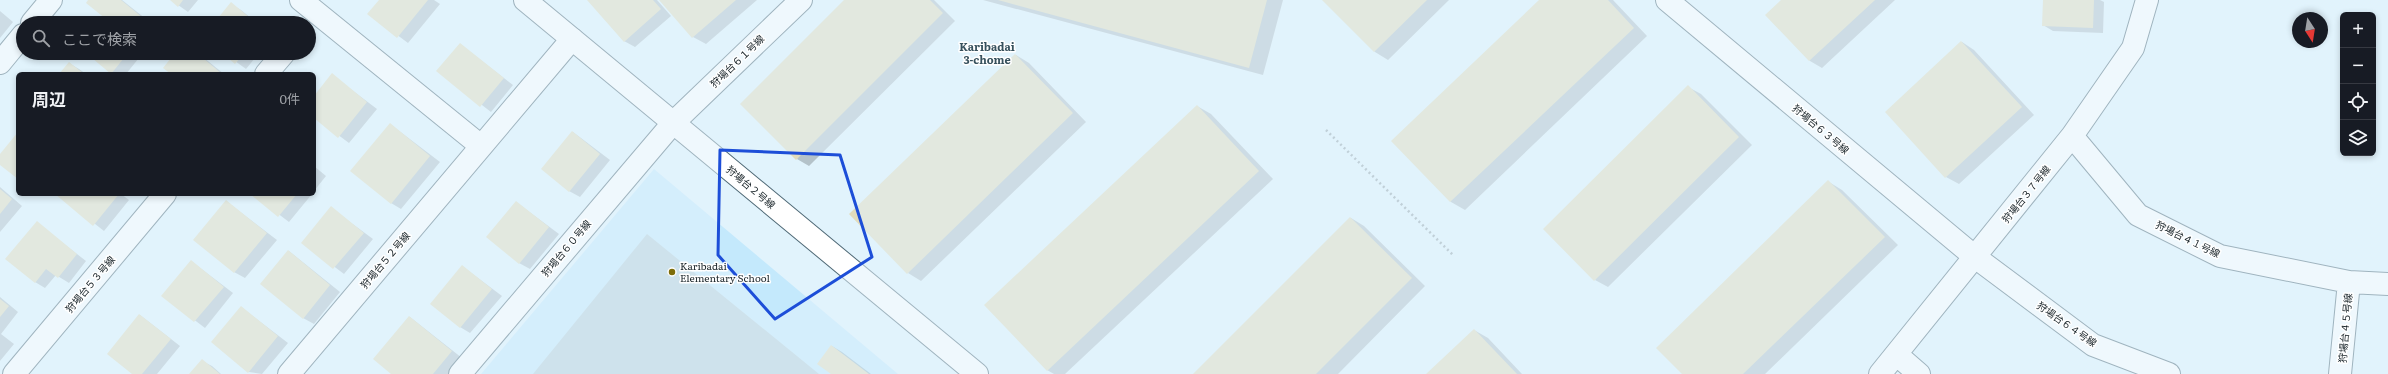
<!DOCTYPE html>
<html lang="ja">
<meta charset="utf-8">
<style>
:root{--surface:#171b24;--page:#20242c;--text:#f1f3f6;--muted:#9ea1a6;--line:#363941}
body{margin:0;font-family:Literata,"Noto Sans JP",serif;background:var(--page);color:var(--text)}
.controls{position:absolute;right:12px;top:12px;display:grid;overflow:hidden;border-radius:6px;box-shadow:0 2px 6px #0003}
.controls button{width:36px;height:36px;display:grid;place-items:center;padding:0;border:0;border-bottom:1px solid var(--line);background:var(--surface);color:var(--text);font:20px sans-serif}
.compass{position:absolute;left:2292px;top:12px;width:36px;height:36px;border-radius:50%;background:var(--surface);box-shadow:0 2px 6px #0003;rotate:168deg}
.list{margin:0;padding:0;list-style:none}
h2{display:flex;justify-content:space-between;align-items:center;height:52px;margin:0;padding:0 16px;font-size:17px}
h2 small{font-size:13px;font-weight:400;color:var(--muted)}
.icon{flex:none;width:22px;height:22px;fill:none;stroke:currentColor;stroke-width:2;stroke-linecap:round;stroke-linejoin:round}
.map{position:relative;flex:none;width:2388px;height:374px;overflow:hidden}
.search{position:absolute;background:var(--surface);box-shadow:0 2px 6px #0003;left:16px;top:16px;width:300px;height:44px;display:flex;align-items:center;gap:10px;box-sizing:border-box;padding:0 14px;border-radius:22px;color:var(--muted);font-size:15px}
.panel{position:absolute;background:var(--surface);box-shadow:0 2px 6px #0003;left:16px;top:72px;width:300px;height:124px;border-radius:6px}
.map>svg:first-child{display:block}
</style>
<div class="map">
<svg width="2388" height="374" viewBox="0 0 2388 374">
<rect width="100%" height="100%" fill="#e1f3fc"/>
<path fill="#c4e9fc" d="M654 169 898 374H481Z"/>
<path fill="#b7ced9" d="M647 234 819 374H533Z"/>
<path fill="#0003" d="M90 0H122L151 23H105L108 19Z
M171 0H198L188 12Z
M380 0H434L440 4 408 43 369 14Z
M588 0H657L671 16 635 47 624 41Z
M660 0H757L706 44 693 37Z
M846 0H934L955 21 809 166 797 159Z
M983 0H1283L1263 75Z
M1323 0H1449L1388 60 1375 52Z
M1541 0H1613L1647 36 1465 210 1451 202 1393 141Z
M1782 0H1895L1822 68 1810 61 1766 15Z
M2044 0H2100L2104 2 2103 33 2053 31 2043 25Z
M231 4 241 10 257 23H215Z
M0 11 13 22 0 38Z
M1962 42 1974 50 2034 115 1959 184 1946 177Z
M460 44 513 85 491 112 438 71Z
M88 53H143L126 74H114Z
M177 53H198L224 74H173Z
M224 53H259L246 69Z
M1016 55 1029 63 1086 122 921 281 908 273Z
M69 63 79 69 86 74H60Z
M332 75 377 109 349 143 314 117V97Z
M1688 87 1701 94 1752 145 1608 287 1595 280Z
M1197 106 1211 114 1273 179 1065 374H1054L1047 370Z
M390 124 440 162 401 209 391 203Z
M573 132 610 160 580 197 569 191Z
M314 166 326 176 314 191Z
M1829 182 1842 190 1898 245 1765 374H1683Z
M0 187 22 206 0 232Z
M57 194H121L129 200 104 231Z
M252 194H312L289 222Z
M226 201 277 240 245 278 234 272Z
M516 202 559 234 530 269 519 263Z
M331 208 373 239 344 274 303 243Z
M1351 218 1364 226 1425 286 1338 374H1195Z
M37 223 86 261 69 283 56 275 45 288 35 282Z
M289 251 340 292 314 324 303 318Z
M191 261 233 293 205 328 163 296Z
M462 266 502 296 470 333 460 327Z
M0 297 18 312 1 334 14 344 0 361Z
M241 307 288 343 262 374 249 372Z
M140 315 180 346 157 374H133Z
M410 317 462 358 448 374H392Z
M1474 330 1488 338 1522 374H1428Z
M832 346 842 352 871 374H832Z
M202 361 212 366 221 374H191Z"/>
<path fill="#e2dcbc" d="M88 0H121L149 23H103L106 19 86 3Z
M170 0H183L178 7Z
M379 0H428L397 38 367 14Z
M587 0H653L661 9 624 42Z
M659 0H736L692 38Z
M844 0H930L943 13 796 160 740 104Z
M998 0H1267L1249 68Z
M1322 0H1427L1374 52Z
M1539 0H1608L1634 28 1450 202 1391 141Z
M1781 0H1875L1809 61 1765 15Z
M2043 0H2094L2093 28 2042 26Z
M231 2 256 23H214Z
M1961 41 2022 107 1945 178 1885 112Z
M460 43 504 78 480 107 436 71Z
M86 53H128L111 74Z
M175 53H197L222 74H171L163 68Z
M222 53H244L235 64Z
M1015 54 1073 113 907 274 849 214Z
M69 62 84 74H59Z
M332 73 367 102 338 138 314 118V96Z
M1688 85 1739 137 1594 281 1543 229Z
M1197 105 1259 171 1047 371 984 305Z
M390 123 430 156 391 204 350 171Z
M572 131 600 154 569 192 541 169Z
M18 132V179L0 165V154Z
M1828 180 1885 237 1743 374H1682L1656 348Z
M0 189 12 199 0 214Z
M55 194H119L93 226Z
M250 194H297L278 217Z
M226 200 267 233 234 273 193 240Z
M516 201 549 227 519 264 486 237Z
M331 206 364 233 333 269 301 243Z
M1350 217 1412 278 1316 374H1193Z
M37 221 77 254 58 278 46 269 35 283 5 259Z
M288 250 330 285 303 319 260 284Z
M191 260 224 287 194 322 161 296Z
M462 265 492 289 460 328 430 304Z
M0 299 9 306 0 317Z
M241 306 278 336 248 373 211 342Z
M139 314 171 339 142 374H132L107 354Z
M409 316 452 351 433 374H391L373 359Z
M1474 329 1517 374H1426Z
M831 345 869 374H831L817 364Z
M202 359 220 374H189Z"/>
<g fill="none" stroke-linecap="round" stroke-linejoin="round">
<g stroke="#4f6976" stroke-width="24">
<path id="pedestrian" d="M1667 0 1975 257 2093 345 2169 374
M460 374 673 123 801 0"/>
</g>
<g stroke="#4f6976" stroke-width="24">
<path id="minor" d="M301 0 481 146
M32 23 51 0
M0 63 23 35
M266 74 284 53
M2072 136 2138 215 2220 256 2349 282 2388 284
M1896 354 1919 374
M14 374 165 194
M289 374 572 39
M1880 374 2072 136 2133 48 2147 0
M2340 374 2349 282"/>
</g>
<g stroke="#4f6976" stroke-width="24">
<path id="tertiary" d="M525 0 977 374"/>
</g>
<path stroke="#97a6ae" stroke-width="2.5" stroke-dasharray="2 3" stroke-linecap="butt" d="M1326 130 1454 256"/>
<use href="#pedestrian" stroke="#fff" stroke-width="22"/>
<use href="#minor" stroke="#fff" stroke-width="22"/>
<use href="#tertiary" stroke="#fff" stroke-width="22"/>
</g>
<path d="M0 0H2388V374H0ZM720 150 840 155 872 257 775 319 718 255Z" fill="#e1f3fc" fill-opacity=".55" fill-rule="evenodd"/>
<path fill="none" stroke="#1d4ed8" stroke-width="3" stroke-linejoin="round" d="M720 150 840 155 872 257 775 319 718 255Z"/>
<circle fill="#7d6d09" stroke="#fff" stroke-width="1.5" cx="672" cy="272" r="4"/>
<g text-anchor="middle" stroke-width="3" stroke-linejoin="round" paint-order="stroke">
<g font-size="10" fill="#182328" stroke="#fff">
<text transform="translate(737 61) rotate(-44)" y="4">狩場台６１号線</text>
<text transform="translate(1821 129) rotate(40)" y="4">狩場台６３号線</text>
<text transform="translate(751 187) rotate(40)" y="4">狩場台２号線</text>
<text transform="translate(2026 194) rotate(-51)" y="4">狩場台３７号線</text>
<text transform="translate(2188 239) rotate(26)" y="4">狩場台４１号線</text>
<text transform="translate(566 248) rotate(-50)" y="4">狩場台６０号線</text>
<text transform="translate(385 260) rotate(-50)" y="4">狩場台５２号線</text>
<text transform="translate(90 284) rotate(-50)" y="4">狩場台５３号線</text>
<text transform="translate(2067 324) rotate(35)" y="4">狩場台６４号線</text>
<text transform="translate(2345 328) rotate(-85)" y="4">狩場台４５号線</text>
</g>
<g font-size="10" fill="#182328" stroke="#fff" text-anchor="start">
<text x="680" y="270">Karibadai<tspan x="680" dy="12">Elementary School</tspan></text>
</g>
<g font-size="11" font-weight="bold" fill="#37515d" stroke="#fff">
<text x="987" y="51">Karibadai<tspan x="987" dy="13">3-chome</tspan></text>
</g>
</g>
</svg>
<div class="controls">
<button>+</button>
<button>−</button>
<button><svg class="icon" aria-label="locate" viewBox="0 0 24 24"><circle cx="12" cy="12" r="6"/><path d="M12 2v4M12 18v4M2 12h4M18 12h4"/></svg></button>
<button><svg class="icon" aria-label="layers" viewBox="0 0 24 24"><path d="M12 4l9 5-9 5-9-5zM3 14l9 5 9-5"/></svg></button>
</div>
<svg class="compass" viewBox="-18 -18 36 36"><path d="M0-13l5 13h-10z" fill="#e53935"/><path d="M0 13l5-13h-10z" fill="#9ea1a6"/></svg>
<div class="search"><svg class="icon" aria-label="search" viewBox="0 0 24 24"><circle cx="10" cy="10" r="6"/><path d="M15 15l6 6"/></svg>ここで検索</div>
<section class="panel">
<h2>周辺<small>0件</small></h2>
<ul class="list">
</ul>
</section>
</div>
